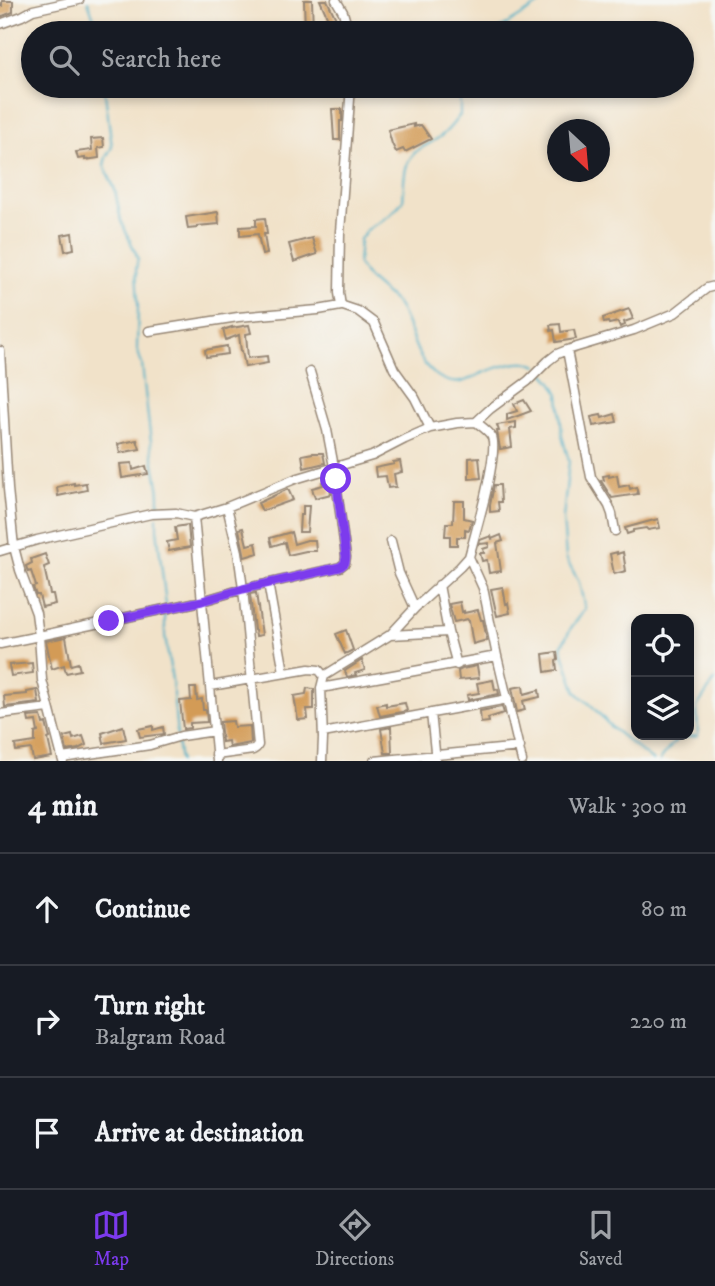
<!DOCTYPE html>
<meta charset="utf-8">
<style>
:root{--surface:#171b24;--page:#242831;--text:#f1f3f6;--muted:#9ea1a6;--line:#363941;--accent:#7c3aed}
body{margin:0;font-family:"IM FELL DW Pica",serif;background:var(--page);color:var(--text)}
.controls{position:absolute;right:21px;bottom:21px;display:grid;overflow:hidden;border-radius:14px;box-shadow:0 4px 10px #0003}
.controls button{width:63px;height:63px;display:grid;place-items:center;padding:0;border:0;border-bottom:2px solid var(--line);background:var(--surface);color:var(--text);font:35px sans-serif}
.compass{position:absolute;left:547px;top:119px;width:63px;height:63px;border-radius:50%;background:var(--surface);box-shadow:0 4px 10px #0003;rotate:154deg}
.stop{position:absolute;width:21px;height:21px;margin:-16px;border:5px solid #7c3aed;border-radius:50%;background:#fff}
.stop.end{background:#7c3aed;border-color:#fff;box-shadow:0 2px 7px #0008}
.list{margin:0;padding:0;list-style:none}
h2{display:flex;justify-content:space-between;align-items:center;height:91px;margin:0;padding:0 28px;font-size:30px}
h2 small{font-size:23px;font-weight:400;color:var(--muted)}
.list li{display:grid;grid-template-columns:46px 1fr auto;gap:21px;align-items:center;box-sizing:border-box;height:112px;padding:0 28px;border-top:2px solid var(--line)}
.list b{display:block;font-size:26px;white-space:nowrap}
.list p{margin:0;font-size:23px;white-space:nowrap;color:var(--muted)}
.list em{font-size:23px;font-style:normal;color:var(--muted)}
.icon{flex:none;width:38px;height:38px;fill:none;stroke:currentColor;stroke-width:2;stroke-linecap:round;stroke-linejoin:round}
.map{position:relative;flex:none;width:715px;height:761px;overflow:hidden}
.search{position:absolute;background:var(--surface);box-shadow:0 4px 10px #0003;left:21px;right:21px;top:21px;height:77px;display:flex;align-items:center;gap:18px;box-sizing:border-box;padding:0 24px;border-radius:38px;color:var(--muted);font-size:26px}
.sheet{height:427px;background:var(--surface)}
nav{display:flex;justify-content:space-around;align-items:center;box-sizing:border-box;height:98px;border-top:2px solid var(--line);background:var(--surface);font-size:19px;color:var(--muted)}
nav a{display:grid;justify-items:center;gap:4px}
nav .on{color:var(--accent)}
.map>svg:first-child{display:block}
</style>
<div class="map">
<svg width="715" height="761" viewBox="0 0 715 761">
<rect width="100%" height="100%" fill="#f6f6f2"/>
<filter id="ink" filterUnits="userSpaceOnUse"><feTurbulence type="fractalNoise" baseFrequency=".0143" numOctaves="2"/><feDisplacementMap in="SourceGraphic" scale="14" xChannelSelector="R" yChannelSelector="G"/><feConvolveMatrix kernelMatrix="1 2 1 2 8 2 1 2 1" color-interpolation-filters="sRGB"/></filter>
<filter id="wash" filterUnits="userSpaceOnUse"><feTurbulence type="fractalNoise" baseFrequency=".00686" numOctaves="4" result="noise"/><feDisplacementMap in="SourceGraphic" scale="28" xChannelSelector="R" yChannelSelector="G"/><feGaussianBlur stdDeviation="1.57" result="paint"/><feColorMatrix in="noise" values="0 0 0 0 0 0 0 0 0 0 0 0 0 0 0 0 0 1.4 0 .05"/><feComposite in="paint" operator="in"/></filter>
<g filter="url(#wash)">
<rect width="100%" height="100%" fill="#f1e2c9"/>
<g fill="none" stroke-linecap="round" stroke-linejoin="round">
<path stroke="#49afc8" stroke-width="2" d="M88 1 96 25 97 33
M493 33 546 0
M104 86 112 147 106 157 104 165 115 190 121 221 138 258 136 269 138 304 137 349 142 364C145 395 149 426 153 457 156 477 161 491 158 511
M460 86V115C454 122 449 130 441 136 426 148 413 146 406 168 403 179 404 190 403 201L390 215 367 230 360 239 358 264C362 270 366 276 371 281 381 291 391 296 399 307 413 330 414 362 439 377 459 389 467 379 485 372 499 367 524 358 537 366
M543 372 552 382 559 394 562 436 569 461 563 518 566 558 579 582 585 609 571 628 561 647 576 692 592 706 612 728 653 761
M157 517V529L166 605
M165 613V636L172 680 177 736
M177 741 180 761
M660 761 661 758 678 738 698 736 697 707 715 680"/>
</g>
<g id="blocks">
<path fill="#d39b57" d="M304 0H312L313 30H305Z
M320 0H327L339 25 332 28Z
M2 1H13V12L0 17V6H2Z
M332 109H342V121H340V140H334Z
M414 124V127L421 125 431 139 405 152 403 149 396 152 392 144 388 130Z
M103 138 104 147 98 148 99 158 85 160V158L78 159 76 152 92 150 91 139Z
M218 212 219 224 197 226V228L188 229 186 217Z
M265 218 267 234H264L267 254 262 255 258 234 240 236V227L256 226V219Z
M72 233 74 249 65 251 62 235Z
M312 238 317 254 294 262 289 244Z
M629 309 633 319 624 322 625 325 620 327 618 322 609 324 608 322 604 323 603 318Z
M560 324 561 332 574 330 576 339 556 342 554 330 551 331 550 325Z
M249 325 251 333 246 334 248 358 267 356 268 363 245 367 242 351H241L239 335 226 340 223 330 232 327V328Z
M227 346 228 354 206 357 205 350Z
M524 400 531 411 507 420V414L517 411 514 404Z
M615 414 617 422 593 426 591 417 601 415 602 418Z
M516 422V428L510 429 512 447 500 449 497 431H499L497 425Z
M137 440 140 449 120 453 118 444Z
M313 453H323L325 463 304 468 302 455Z
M479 457 481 478 469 479V458Z
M400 461 402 472 394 474 396 487 388 488 386 476 376 477 375 468 394 464 393 462Z
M132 463 133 470 146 466 148 474 122 478 120 464Z
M609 475V477L617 475 619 487 629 485 630 489 636 487 638 494 612 498 601 481 604 480 603 476Z
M329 481 331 494 315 498 312 488 323 485 322 482Z
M74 483V485L86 483 87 490 58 496 57 487Z
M494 485H500L501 502H498L499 511 490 512V505Z
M288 489 293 500 262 511 258 503Z
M454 501H464V518L472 520 469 530 465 529V537H457V545H450V536H445L446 523H453Z
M303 506H309L307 532H299L300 515H303Z
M658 519 660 528 648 530 646 528 633 530V532L627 534 625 528Z
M188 525 190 547 169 551 167 542 177 540 175 527Z
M243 528 247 545 256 543 258 553 245 557 239 529Z
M291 532 294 544 307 540H315L316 551H306L288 555 285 542 272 546 270 538Z
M501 535 503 541 497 543 501 571 489 573 487 560 482 561 480 553H484L483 549 489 547V543L479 544 480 540 491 536 492 539Z
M617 552V554L623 552 626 571 614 574 610 554Z
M45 554 49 565 44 567 50 594H53L55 604 42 607 39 595H36L33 587 36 586 31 571 28 572 26 566 32 563 31 559Z
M503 587 506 604 508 603 510 613 497 616 491 589Z
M256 593 262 635 256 636 255 630H254L250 594Z
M460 602 462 612 464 611V613L478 610 481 620H483L487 640 473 644 469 621 467 619 454 622 449 604Z
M346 630 353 650 345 654 336 634Z
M66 637 71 665 78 663 80 670 66 673 64 665 52 669 46 641Z
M557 652 558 660 556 661 557 670 545 672 543 654Z
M362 660 365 670 355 673 356 675 347 677 345 671Z
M32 663 33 673 11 676 9 665Z
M477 666 479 678 459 680 458 671 462 669Z
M493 680 495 690 498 689 499 694 468 700 467 695 479 693 477 683Z
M523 686 524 694 539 690 540 697 523 701 525 710 517 712 512 688Z
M190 688H196L197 700 202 699 203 710H206L207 722 190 723V728L183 729 180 701 191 700Z
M307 688 314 689V709H307L308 719 298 720 294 696 306 694Z
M37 690 39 703 5 707 4 696 27 694V692Z
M386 703V706L405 703 407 711 380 716 377 705Z
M502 707 504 713 488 718 489 722 481 723 480 711Z
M41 716 43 724 46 723 49 735 50 738 48 739 52 757 33 760 31 749 16 751 15 745 35 742V733L38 732 36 721 29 722 28 717Z
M233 721 234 727 250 726 251 743 229 747 228 741 222 742 220 722Z
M123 726 126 739 104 743 102 733Z
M153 726V730L163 727 164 734 140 737 138 729Z
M391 727 392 753H385L381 729Z
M72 735 73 739 83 736 86 745 78 749 67 751 64 737Z"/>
</g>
</g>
<g filter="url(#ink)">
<use href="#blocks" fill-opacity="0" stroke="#968674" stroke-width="2"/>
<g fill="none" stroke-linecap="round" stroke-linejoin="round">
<g stroke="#968674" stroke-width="11">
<path id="minor" d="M336 0 343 12 349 33
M0 24 22 16 33 10 79 0
M340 305 358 311 374 323 394 369 415 398 430 428
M149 331 238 317 318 310 341 306 339 293 340 232 351 86
M0 351 8 489 14 547 20 570 36 613 39 636 0 644
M194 517 217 761
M615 531 612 514 609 506 591 477 567 350 634 330 675 313 707 288 715 286
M391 541 399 573 415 608
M0 551 37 540 151 514 176 513 194 517 227 507
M469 557 483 588 497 656 522 761
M268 583 284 672
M448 632 457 665
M390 635 448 632 439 585
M211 686 309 669 319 670 324 676
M321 688 497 656
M431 713 436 761
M0 714 49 708
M323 733 508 699
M216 755 253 750 256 748 258 745 243 589 238 552 227 507 295 479 372 456 405 439 430 428 457 423 476 422 490 409 528 381 548 361 557 354 567 350
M62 758 150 745 181 736 215 731
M63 761 42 680 39 636 202 601 243 589 340 567 345 563 346 557 334 467 327 430 310 372
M322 761 323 738 321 688 324 676 390 635 415 608 460 567 469 557C475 534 499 455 492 437 489 431 481 426 476 422
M374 761 520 747"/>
</g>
<use href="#minor" stroke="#fff" stroke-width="8"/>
</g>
</g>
<g fill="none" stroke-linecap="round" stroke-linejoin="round" filter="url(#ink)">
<path stroke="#7c3aed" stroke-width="9" d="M109 621 202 601 243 589 340 567 345 563 346 557 336 479"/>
</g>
</svg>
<div class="controls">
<button><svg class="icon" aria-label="locate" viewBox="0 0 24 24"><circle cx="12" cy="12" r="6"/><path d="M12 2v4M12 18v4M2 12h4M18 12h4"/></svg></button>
<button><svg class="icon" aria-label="layers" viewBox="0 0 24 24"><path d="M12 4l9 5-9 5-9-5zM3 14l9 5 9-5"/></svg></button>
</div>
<svg class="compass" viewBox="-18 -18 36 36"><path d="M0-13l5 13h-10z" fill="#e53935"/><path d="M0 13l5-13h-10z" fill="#9ea1a6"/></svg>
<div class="stop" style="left:336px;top:479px"></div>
<div class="stop end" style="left:109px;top:621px"></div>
<div class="search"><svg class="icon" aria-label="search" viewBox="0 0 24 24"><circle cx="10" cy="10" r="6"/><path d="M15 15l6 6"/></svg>Search here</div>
</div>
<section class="sheet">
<h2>4 min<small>Walk · 300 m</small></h2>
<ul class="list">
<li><svg class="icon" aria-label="ahead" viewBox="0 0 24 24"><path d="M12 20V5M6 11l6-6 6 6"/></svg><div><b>Continue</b></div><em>80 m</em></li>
<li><svg class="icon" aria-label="right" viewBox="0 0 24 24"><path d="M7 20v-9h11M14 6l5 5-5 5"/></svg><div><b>Turn right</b><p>Balgram Road</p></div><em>220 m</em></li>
<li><svg class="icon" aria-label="arrive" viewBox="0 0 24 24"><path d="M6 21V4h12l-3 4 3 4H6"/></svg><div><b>Arrive at destination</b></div></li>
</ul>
</section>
<nav>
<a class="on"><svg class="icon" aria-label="map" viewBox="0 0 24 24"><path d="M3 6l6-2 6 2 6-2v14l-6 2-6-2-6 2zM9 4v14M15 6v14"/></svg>Map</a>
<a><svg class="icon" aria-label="directions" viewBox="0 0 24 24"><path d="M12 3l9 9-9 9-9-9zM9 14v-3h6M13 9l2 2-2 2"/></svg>Directions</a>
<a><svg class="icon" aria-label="saved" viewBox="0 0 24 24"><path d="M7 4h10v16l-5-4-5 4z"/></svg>Saved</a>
</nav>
